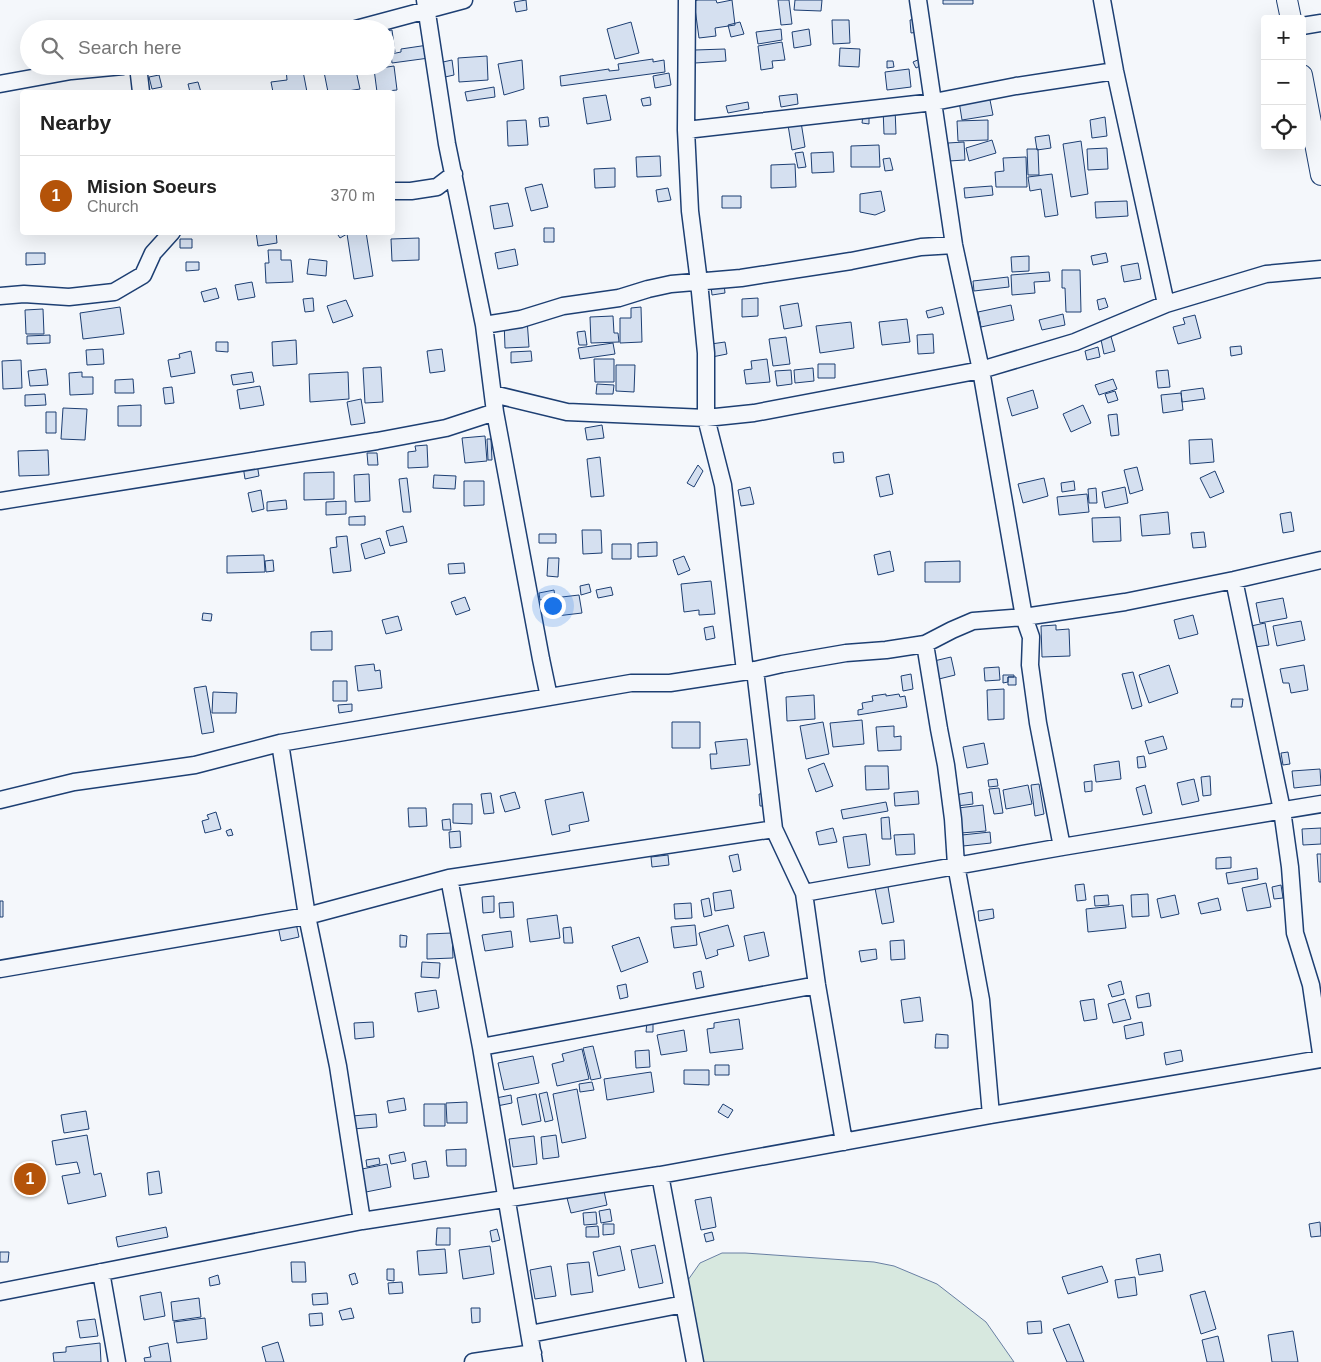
<!DOCTYPE html>
<meta charset="utf-8">
<style>
:root{--surface:#fff;--page:#f6f6f6;--text:#222;--muted:#767676;--line:#e0e0e0;--accent:#b45309}
body{margin:0;font-family:Helvetica,sans-serif;background:var(--page);color:var(--text)}
.controls{position:absolute;right:15px;top:15px;display:grid;overflow:hidden;border-radius:5px;box-shadow:0 5px 20px #0002}
.controls button{width:45px;height:45px;display:grid;place-items:center;padding:0;border:0;border-bottom:1px solid var(--line);background:var(--surface);color:var(--text);font:25px sans-serif}
.you{position:absolute;left:552px;top:605px;width:18px;height:18px;margin:-12px;border:4px solid #fff;border-radius:50%;background:#1a73e8;box-shadow:0 0 0 8px #1a73e833}
.badge{display:grid;place-items:center;width:32px;height:32px;border-radius:50%;background:var(--accent);color:#fff;font-size:16px;font-weight:700}
.pin{position:absolute;translate:-50% -50%;border:2px solid #fff;box-shadow:0 1px 5px #0006}
.list{margin:0;padding:0;list-style:none}
h2{display:flex;justify-content:space-between;align-items:center;height:65px;margin:0;padding:0 20px;font-size:21px}
h2 small{font-size:16px;font-weight:400;color:var(--muted)}
.list li{display:grid;grid-template-columns:32px 1fr auto;gap:15px;align-items:center;box-sizing:border-box;height:80px;padding:0 20px;border-top:1px solid var(--line)}
.list b{display:block;font-size:19px;white-space:nowrap}
.list p{margin:0;font-size:16px;white-space:nowrap;color:var(--muted)}
.list em{font-size:16px;font-style:normal;color:var(--muted)}
.icon{flex:none;width:28px;height:28px;fill:none;stroke:currentColor;stroke-width:2;stroke-linecap:round;stroke-linejoin:round}
.map{position:relative;flex:none;width:1321px;height:1362px;overflow:hidden}
.search{position:absolute;background:var(--surface);box-shadow:0 5px 20px #0002;left:20px;top:20px;width:375px;height:55px;display:flex;align-items:center;gap:12px;box-sizing:border-box;padding:0 18px;border-radius:28px;color:var(--muted);font-size:19px}
.panel{position:absolute;background:var(--surface);box-shadow:0 5px 20px #0002;left:20px;top:90px;width:375px;height:145px;border-radius:5px}
.map>svg:first-child{display:block}
</style>
<div class="map">
<svg width="1321" height="1362" viewBox="0 0 1321 1362">
<rect width="100%" height="100%" fill="#f4f7fb"/>
<path fill="#d7e8df" stroke="#687fa3" d="M722 1253H745L874 1262 894 1266 937 1284 986 1322 1014 1362H694L688 1280 700 1263Z"/>
<path fill="#d5e0f0" stroke="#1d3f73" d="M526 0 527 10 516 12 514 2Z
M698 0H716L717 3 732 0 735 25 715 28 716 36 699 38 694 1Z
M778 0H789L792 24 781 25Z
M795 0H822L821 11 794 10Z
M943 0H973V4H943Z
M916 19 918 32 911 33 910 20Z
M832 20H849L850 43 833 44Z
M631 22 639 53 615 59 607 29Z
M740 22 744 34 731 37 728 25Z
M781 29 782 40 758 44 756 32Z
M809 29 811 45 794 48 792 32Z
M392 30 395 52 388 53 389 56H386V31Z
M782 42 785 60 772 61 773 68 761 70 758 46Z
M428 45 429 58 392 63 391 54 401 52V49Z
M840 48 860 49 859 67 839 66Z
M725 49 726 61 695 63V50Z
M487 56 488 80 459 82 458 58Z
M653 59V62L664 60 665 72 561 86 560 76 609 69V71L619 70 618 64Z
M920 59 922 65 916 68 913 62Z
M452 60 454 75 445 77 443 62Z
M522 60 524 89 504 95 498 64Z
M887 61H893L894 67 887 68Z
M302 66 307 92H273L271 82 287 80 286 69Z
M350 66H355L360 89 342 92H328L324 72Z
M394 66 397 90 377 92 374 69Z
M909 69 911 87 887 90 885 72Z
M669 73 671 85 655 88 653 76Z
M159 75 162 87 152 89 149 77Z
M198 82 201 92H190L188 84Z
M494 87 495 97 467 101 465 92Z
M988 90 993 115 962 120 958 95Z
M797 94 798 104 781 107 779 96Z
M606 95 611 120 587 124 583 98Z
M650 97 651 105 643 106 641 99Z
M748 102 749 109 728 113 726 106Z
M883 108H895L896 134H884Z
M863 115 869 116V124L862 123Z
M548 117 549 126 540 127 539 118Z
M1105 117 1107 136 1092 138 1090 120Z
M526 120 528 145 508 146 507 121Z
M988 120V140L958 141 957 121Z
M801 122 805 147 792 150 788 125Z
M1049 135 1051 148 1037 150 1035 137Z
M992 140 996 153 969 161 966 148Z
M1081 141 1088 194 1071 197 1063 144Z
M964 142 965 160 949 161 948 143Z
M879 145 880 167H851V146Z
M1107 148 1108 169 1088 170 1087 149Z
M1027 149H1038L1039 175H1028Z
M803 152 806 167 798 168 795 153Z
M833 152 834 172 812 173 811 153Z
M660 156 661 176 637 177 636 157Z
M1026 157 1027 187H996L995 172 1004 171 1003 158Z
M890 158 893 170 885 171 883 159Z
M795 164 796 187 771 188V165Z
M615 168V187L595 188 594 169Z
M1052 174 1058 215 1045 217 1041 189 1030 191 1028 177Z
M542 184 548 207 531 211 525 188Z
M992 186 993 195 965 198 964 188Z
M668 188 671 200 658 202 656 190Z
M881 191 885 211 875 215 860 212V194Z
M722 196H741V208H722Z
M1127 201 1128 216 1096 218 1095 202Z
M508 203 513 226 494 229 490 206Z
M544 228H554V242H544Z
M256 232H276L277 243 258 246Z
M336 232H346L347 234 340 238Z
M355 232H366L373 276 354 279 347 234Z
M419 238V260L392 261 391 239Z
M180 239H192V248H180Z
M515 249 518 265 498 269 495 253Z
M268 250H281V260H291L293 282 266 283 265 263H269Z
M26 253H45V264L26 265Z
M1106 253 1108 262 1093 265 1091 256Z
M1029 256V271L1012 272 1011 257Z
M309 259 327 261 326 276 307 274Z
M186 262H199V270L186 271Z
M1138 263 1141 279 1124 282 1121 266Z
M1062 270H1080L1081 312H1066L1065 288H1062Z
M1049 272 1050 281 1034 282 1035 293 1012 295 1011 275Z
M1008 277 1009 287 974 291 973 281Z
M252 282 255 297 238 300 235 285Z
M724 284 725 293 712 295 711 286Z
M216 288 219 298 204 302 201 292Z
M313 298 314 311 305 312 303 299Z
M758 298V316L742 317V299Z
M1105 298 1108 307 1099 310 1097 300Z
M346 300 353 316 333 323 327 306Z
M798 303 802 326 784 329 780 306Z
M1011 305 1014 320 981 327 978 312Z
M120 307 124 334 83 339 80 313Z
M641 307 642 342 620 343V318H631V308Z
M942 307 944 314 928 318 926 311Z
M43 309 44 334H26L25 310Z
M1063 314 1065 325 1042 330 1039 320Z
M1195 315 1201 338 1178 344 1173 327 1185 324 1183 318Z
M613 316 614 333H618L619 342 591 343 590 317Z
M527 319 529 347 505 348 504 320Z
M907 319 910 342 882 345 879 322Z
M851 322 854 348 820 353 816 326Z
M585 331 587 345H579L577 332Z
M1110 333 1115 351 1104 354 1100 335Z
M933 334 934 353 918 354 917 335Z
M50 335V343L27 344V336Z
M786 337 790 364 773 366 769 339Z
M296 340 297 364 273 366 272 342Z
M216 342H228V352L216 351Z
M725 342 727 354 712 357 711 344Z
M613 343 615 354 580 359 578 348Z
M1241 346 1242 354 1231 356 1230 347Z
M1098 347 1100 357 1087 360 1085 351Z
M103 349 104 364 87 365 86 350Z
M442 349 445 371 430 373 427 351Z
M191 351 195 373 171 377 168 360 180 358 179 354Z
M531 351 532 361 511 363V352Z
M594 359H614V382H595Z
M767 359 770 382 746 384 744 370 752 369 751 361Z
M21 360 22 388 3 389 2 361Z
M818 364H835V378H818Z
M616 365H635L634 392 616 391Z
M381 367 383 402 365 403 363 368Z
M813 368 814 381 795 383 794 370Z
M46 369 48 385 30 386 28 371Z
M791 370 792 384 777 386 775 371Z
M1168 370 1170 387 1158 388 1156 371Z
M82 372V377H93V394L70 395 69 373Z
M252 372 254 382 233 385 231 375Z
M348 372 349 399 310 402 309 374Z
M133 379 134 393H115V380Z
M1113 379 1117 389 1099 395 1095 385Z
M597 384 614 385 613 394H596Z
M260 386 264 405 240 409 237 390Z
M172 387 174 403 165 404 163 388Z
M1203 388 1205 399 1182 402 1181 391Z
M1033 390 1038 408 1012 416 1007 398Z
M1115 391 1118 400 1108 403 1105 394Z
M1181 393 1183 410 1163 413 1161 395Z
M45 394 46 405 25 406V395Z
M361 399 365 423 351 425 347 402Z
M141 405V426H118V406Z
M1083 405 1091 423 1071 432 1063 414Z
M63 408 87 409 85 440 61 439Z
M46 412H56V433H46Z
M1117 414 1119 435 1111 436 1108 415Z
M602 425 604 438 587 440 585 428Z
M485 436 487 461 465 463 462 438Z
M487 439H491L492 460H488Z
M1212 439 1214 462 1190 464 1189 440Z
M427 445 428 467 408 468V452L416 451 415 446Z
M48 450 49 475 19 476 18 451Z
M843 452 844 462 834 463 833 453Z
M367 453H377L378 465H368Z
M600 457 604 496 591 497 587 459Z
M257 464 259 476 245 479 243 466Z
M698 465 703 471 694 487 687 483Z
M1137 467 1143 490 1130 494 1124 470Z
M1215 471 1224 492 1210 498 1200 478Z
M334 472V499L304 500V473Z
M369 474 370 501 355 502 354 475Z
M889 474 893 494 880 497 876 477Z
M434 475 456 476 455 489 433 488Z
M407 478 411 512H403L399 479Z
M1044 478 1048 496 1023 503 1018 484Z
M464 481H484V505L464 506Z
M1074 481 1075 490 1062 492 1061 483Z
M750 487 754 504 741 506 738 490Z
M1125 487 1128 503 1105 508 1102 492Z
M1096 488 1097 503H1089L1088 489Z
M261 490 264 509 252 512 248 493Z
M1087 494 1089 512 1059 515 1057 497Z
M286 500 287 509 267 511V502Z
M346 501V514L326 515V502Z
M1168 512 1170 534 1142 536 1140 515Z
M1291 512 1294 531 1283 533 1280 514Z
M365 516V525H349V517Z
M1120 517 1121 541 1093 542 1092 518Z
M403 526 407 542 390 546 386 531Z
M582 530H601L602 553 583 554Z
M1204 532 1206 547 1193 548 1191 533Z
M539 534H556V543H539Z
M347 536 351 571 333 573 330 548 337 547 336 537Z
M380 538 385 553 365 559 361 544Z
M657 542V556L638 557V543Z
M612 544H631V559H612Z
M890 551 894 571 878 575 874 555Z
M264 555 265 572 227 573V556Z
M684 556 690 570 678 575 673 560Z
M548 558H559L558 577 547 576Z
M273 560 274 571 266 572 265 561Z
M960 561V582H925V562Z
M464 563 465 573 449 574 448 564Z
M711 581 715 614 699 615V610L684 612 681 584Z
M589 584 591 592 581 595 580 586Z
M611 587 613 595 598 598 596 590Z
M554 590 555 597 540 600 539 593Z
M579 595 582 613 548 617 545 599Z
M465 597 470 610 456 615 451 602Z
M1283 598 1287 618 1260 623 1256 603Z
M203 613 212 614 211 621 202 620Z
M1193 615 1198 634 1179 639 1174 620Z
M398 616 402 630 386 634 382 620Z
M1301 621 1305 640 1277 646 1273 626Z
M1265 623 1269 645 1255 647 1251 626Z
M1056 625V630L1069 629 1070 656 1042 657 1041 626Z
M713 626 715 638 706 640 704 628Z
M332 631V650H311V632Z
M951 657 955 675 939 679 934 661Z
M374 664 375 671 380 670 382 688 358 691 355 666Z
M1169 665 1178 693 1149 703 1139 675Z
M1304 665 1308 690 1291 693 1289 683H1283L1280 669Z
M999 667 1000 680 985 681 984 668Z
M1133 672 1142 706 1132 709 1122 674Z
M911 674 913 689 903 691 901 676Z
M1003 675H1014V677H1008V682L1003 683Z
M1008 677H1016V685H1008Z
M333 681H347V701H333Z
M206 686 214 732 202 734 194 688Z
M1004 689V719L988 720 987 690Z
M213 692 237 693 236 713H212Z
M886 694V696L899 694 900 697 905 696 907 707 858 715V710L863 709 862 703 873 701 872 696Z
M814 695 815 719 787 721 786 697Z
M1232 699H1243L1242 707H1231Z
M352 704V711L339 713 338 705Z
M862 720 864 744 833 747 830 723Z
M672 722H700V748H672Z
M823 722 829 754 806 759 800 726Z
M894 726V737L901 736V750L878 751 876 727Z
M1163 736 1167 749 1149 754 1145 741Z
M747 739 750 765 711 769 710 754H717L715 742Z
M984 743 988 764 967 768 963 747Z
M1288 752 1290 764 1283 765 1281 753Z
M1144 756 1146 767 1138 768 1137 757Z
M1119 761 1121 779 1096 782 1094 765Z
M824 763 833 786 816 792 808 769Z
M865 766H888L889 789 866 790Z
M1320 769 1321 785 1294 788 1292 771Z
M1210 776 1211 795 1203 796 1201 777Z
M997 779 998 786 989 787 988 780Z
M1194 779 1199 801 1182 805 1177 783Z
M1092 781V791L1085 792 1084 782Z
M1039 784 1044 814 1035 816 1031 785Z
M1028 785 1032 804 1006 809 1003 790Z
M1145 785 1152 813 1143 815 1136 788Z
M999 788 1003 813 994 814 989 789Z
M918 791 919 804 895 806 894 793Z
M515 792 520 808 505 812 500 796Z
M583 792 589 821 569 825 570 831 552 835 545 800Z
M972 792 973 804 957 806 955 795Z
M491 793 494 813 484 814 481 794Z
M768 793 769 806H760L759 794Z
M886 802 888 811 843 819 841 810Z
M453 804H472V824L453 823Z
M983 805 986 831 961 833 958 808Z
M408 808H426L427 826 409 827Z
M216 812 221 829 205 833 202 821 209 819 207 815Z
M889 817 891 839H882L881 818Z
M450 819 451 830H443L442 820Z
M833 828 837 842 819 845 816 832Z
M1321 828V844L1303 845 1302 829Z
M231 829 233 835 228 836 226 831Z
M460 831 461 847 450 848 449 832Z
M990 832 991 843 963 846 962 835Z
M866 834 870 865 848 868 843 837Z
M914 834 915 854 896 855 894 835Z
M738 854 741 870 733 872 729 856Z
M1317 854H1321V882H1319Z
M668 855 669 865 652 867 651 857Z
M1231 857V868L1216 869V858Z
M1257 868 1258 879 1228 884 1226 873Z
M887 881 894 922 882 924 874 883Z
M1266 883 1271 907 1247 911 1242 888Z
M1084 884 1086 900 1077 901 1075 885Z
M1281 885 1283 898 1274 899 1272 887Z
M731 890 734 908 715 911 713 893Z
M1148 894 1149 916 1132 917 1131 895Z
M1108 895 1109 905 1095 906 1094 896Z
M1175 895 1179 914 1161 918 1157 899Z
M494 896V912L483 913 482 897Z
M709 898 712 915 704 917 701 900Z
M1218 898 1221 910 1201 914 1198 903Z
M0 901H3V917H0Z
M513 902 514 917 500 918 499 903Z
M691 903 692 918 675 919 674 904Z
M1123 905 1126 928 1088 932 1086 909Z
M993 909 994 918 979 921 978 911Z
M557 915 560 938 530 942 527 919Z
M296 923 299 937 281 941 278 926Z
M695 925 697 945 674 948 671 927Z
M728 925 734 946 717 950 718 955 706 959 699 933Z
M571 927 573 943H564L563 928Z
M511 931 513 947 485 951 482 935Z
M764 932 769 956 749 961 744 936Z
M452 933 453 958 427 959V934Z
M400 935 407 936 406 947H400Z
M639 937 648 962 621 972 612 946Z
M904 940 905 959 891 960 890 941Z
M876 949 877 959 861 962 859 951Z
M422 962 440 963 439 978 421 977Z
M701 971 704 987 696 989 693 973Z
M1121 981 1124 994 1112 997 1108 985Z
M626 984 628 997 620 999 617 986Z
M436 990 439 1008 418 1012 415 993Z
M1149 993 1151 1006 1138 1008 1136 996Z
M920 997 923 1021 904 1023 901 1000Z
M1094 999 1097 1019 1084 1021 1080 1001Z
M1125 999 1131 1019 1113 1023 1108 1004Z
M739 1019 743 1049 710 1053 707 1029 714 1028V1023Z
M373 1022 374 1037 355 1039 354 1023Z
M647 1022H653V1032H646Z
M1142 1022 1144 1035 1126 1039 1124 1026Z
M684 1030 687 1051 661 1055 657 1035Z
M936 1034 948 1035V1048H935Z
M593 1046 601 1078 591 1080 583 1048Z
M582 1049 589 1079 557 1086 552 1064 564 1061 562 1054Z
M649 1050 650 1067 636 1068 635 1051Z
M1181 1050 1183 1061 1166 1065 1164 1053Z
M533 1056 539 1083 504 1090 498 1063Z
M715 1065H729V1075H715Z
M684 1070H709V1085L684 1084Z
M651 1072 654 1092 607 1100 604 1079Z
M592 1082 594 1090 580 1092 579 1084Z
M577 1089 586 1138 562 1143 553 1094Z
M547 1092 553 1120 545 1122 539 1094Z
M536 1094 541 1121 522 1125 517 1098Z
M511 1095 512 1103 497 1106 496 1098Z
M404 1098 406 1110 389 1113 387 1101Z
M467 1102V1123H447L446 1103Z
M424 1104H445V1126H424Z
M723 1104 733 1110 728 1118 718 1112Z
M86 1111 89 1129 64 1133 61 1115Z
M376 1114 377 1127 353 1129 352 1116Z
M87 1135 94 1175 101 1173 106 1196 68 1204 62 1176 80 1173 77 1162 56 1165 52 1141Z
M556 1135 559 1157 543 1159 541 1137Z
M534 1136 537 1164 513 1167 509 1139Z
M466 1149V1166H447L446 1150Z
M404 1152 406 1161 391 1164 389 1155Z
M379 1158 380 1164 367 1167 366 1160Z
M426 1161 429 1177 414 1179 412 1164Z
M387 1164 391 1187 366 1192 362 1169Z
M159 1171 162 1193 149 1195 147 1173Z
M604 1191 607 1205 571 1213 567 1198Z
M711 1197 716 1227 701 1230 695 1200Z
M610 1209 612 1221 601 1223 599 1211Z
M596 1212 597 1224 584 1225 583 1213Z
M1320 1222 1321 1236 1311 1237 1309 1224Z
M603 1224H614V1234L603 1235Z
M598 1226 599 1237H586V1227Z
M166 1227 168 1237 118 1247 116 1237Z
M437 1228H450V1245H436Z
M497 1229 500 1240 492 1242 490 1231Z
M712 1232 714 1240 706 1242 704 1234Z
M655 1245 663 1283 639 1288 631 1250Z
M490 1246 494 1274 463 1279 459 1250Z
M620 1246 625 1270 598 1276 593 1252Z
M445 1249 447 1273 419 1275 417 1251Z
M0 1252H9L8 1262H0Z
M1160 1254 1163 1271 1139 1275 1136 1259Z
M291 1262H305L306 1282H292Z
M589 1262 593 1292 571 1295 567 1264Z
M551 1266 556 1296 535 1299 530 1270Z
M1102 1266 1108 1282 1068 1294 1062 1277Z
M387 1269H394V1281L387 1280Z
M355 1273 358 1283 352 1285 349 1275Z
M218 1275 220 1284 210 1286 209 1278Z
M1135 1277 1137 1295 1118 1298 1115 1280Z
M402 1282 403 1293 389 1294 388 1283Z
M1205 1291 1216 1329 1201 1334 1190 1295Z
M161 1292 165 1316 144 1320 140 1296Z
M327 1293 328 1304 313 1305 312 1294Z
M199 1298 201 1317 173 1321 171 1302Z
M351 1308 354 1318 342 1320 339 1311Z
M471 1308H480V1322L472 1323Z
M322 1313 323 1325 310 1326 309 1314Z
M205 1318 207 1339 177 1343 174 1322Z
M95 1319 98 1336 80 1338 77 1321Z
M1041 1321 1042 1333 1028 1334 1027 1322Z
M1069 1324 1084 1362H1067L1053 1329Z
M1293 1331 1298 1362H1272L1268 1335Z
M1218 1336 1224 1362H1207L1202 1340Z
M278 1342 284 1362H266L262 1347Z
M100 1343 101 1362H54L53 1353 66 1352V1347Z
M168 1343 171 1362H145L144 1358 151 1357 149 1347Z"/>
<g fill="none" stroke-linecap="round" stroke-linejoin="round">
<g stroke="#1d3f73" stroke-width="19">
<path id="minor" d="M425 0 447 144 484 325 495 412 541 659 549 697
M687 0 686 130 690 211 699 282 706 353V418L723 485 745 671
M918 0 954 245 981 370 1024 617 1031 637 1030 665 1038 723 1062 847
M1102 0 1115 71 1166 304
M1302 26 1321 23
M356 29 464 0
M138 66 141 92
M0 84 71 71 123 66
M686 130 934 102 1016 86 1115 71
M392 191H411L437 187 454 174
M0 296 24 294 69 297 114 292 143 275 153 253 172 232
M484 325 521 319 563 306 619 298 648 289 671 284 741 278 851 261 921 247 954 245
M493 394 567 412 706 418 754 413 981 370 1075 342 1166 304 1266 274 1321 269
M0 501 377 441 446 428 495 412
M1234 580 1282 810 1290 867 1295 933 1311 985 1321 1053
M925 644 939 729 946 765 953 819 956 865 981 1000 991 1115
M755 670 774 829 804 893 817 985 844 1142
M280 743 307 916 338 1066 362 1221
M0 800 74 782 195 765 280 743 631 683H670L755 670 782 664 846 653 886 650 925 644 952 630 973 621 1024 617 1125 602 1234 580 1321 560
M449 878 481 1047 534 1362
M804 893 1062 847 1321 804
M0 969 307 916 449 878 774 829
M481 1047 817 985
M660 1175 695 1362
M101 1272 117 1362
M0 1292 362 1221 660 1175 991 1115 1321 1059
M530 1334 684 1304
M473 1362 533 1353"/>
</g>
<g stroke="#1d3f73" stroke-width="22">
<path id="major" d="M1287 0 1291 19
M1302 75 1321 175"/>
</g>
<use href="#minor" stroke="#f4f7fb" stroke-width="16"/>
<use href="#major" stroke="#f4f7fb" stroke-width="20"/>
</g>
</svg>
<div class="controls">
<button>+</button>
<button>−</button>
<button><svg class="icon" aria-label="locate" viewBox="0 0 24 24"><circle cx="12" cy="12" r="6"/><path d="M12 2v4M12 18v4M2 12h4M18 12h4"/></svg></button>
</div>
<div class="you"></div>
<div class="pin badge" style="left:30px;top:1179px">1</div>
<div class="search"><svg class="icon" aria-label="search" viewBox="0 0 24 24"><circle cx="10" cy="10" r="6"/><path d="M15 15l6 6"/></svg>Search here</div>
<section class="panel">
<h2>Nearby<small></small></h2>
<ul class="list">
<li><span class="badge">1</span><div><b>Mision Soeurs</b><p>Church</p></div><em>370 m</em></li>
</ul>
</section>
</div>
